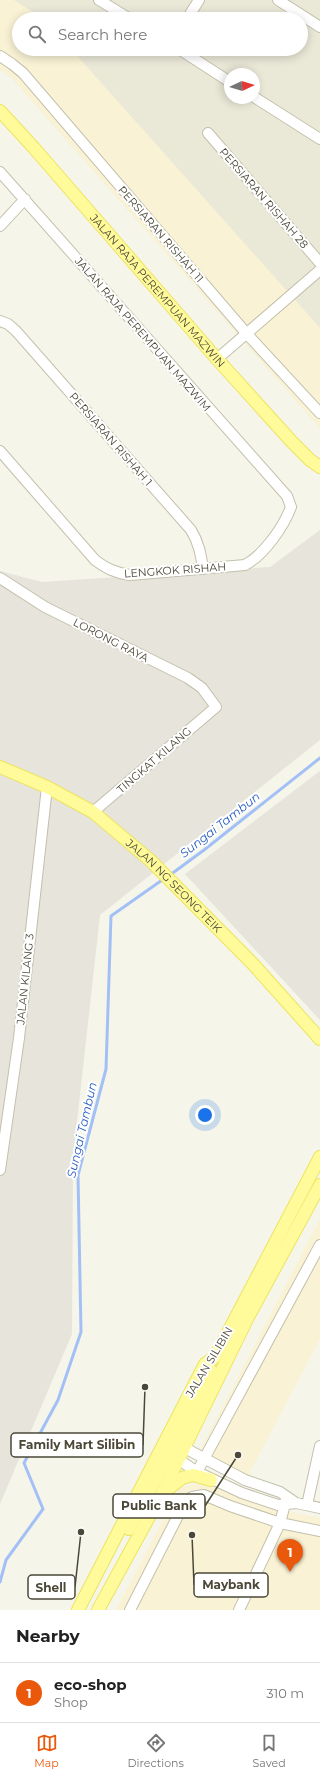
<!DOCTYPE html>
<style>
:root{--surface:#fff;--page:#f2f2f2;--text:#222;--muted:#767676;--line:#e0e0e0;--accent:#ea580c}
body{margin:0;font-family:Montserrat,sans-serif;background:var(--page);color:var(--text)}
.compass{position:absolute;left:224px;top:68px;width:36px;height:36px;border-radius:50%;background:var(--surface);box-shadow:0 2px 10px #0003;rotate:86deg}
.you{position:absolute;left:205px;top:1115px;width:14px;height:14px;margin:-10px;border:3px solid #fff;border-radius:50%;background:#1a73e8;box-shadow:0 0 0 6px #1a73e833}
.badge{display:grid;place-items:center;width:26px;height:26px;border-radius:50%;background:var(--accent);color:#fff;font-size:13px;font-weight:700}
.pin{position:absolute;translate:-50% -33px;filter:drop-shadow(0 1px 2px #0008)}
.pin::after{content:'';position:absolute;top:21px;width:14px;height:12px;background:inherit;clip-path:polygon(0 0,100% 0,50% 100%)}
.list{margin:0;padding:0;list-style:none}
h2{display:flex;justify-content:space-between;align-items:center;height:52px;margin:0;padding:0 16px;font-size:17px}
h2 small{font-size:13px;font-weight:400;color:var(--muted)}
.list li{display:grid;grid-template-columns:26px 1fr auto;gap:12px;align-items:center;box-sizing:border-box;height:60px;padding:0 16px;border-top:1px solid var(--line)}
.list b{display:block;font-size:15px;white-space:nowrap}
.list p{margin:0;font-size:13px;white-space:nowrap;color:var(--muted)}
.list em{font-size:13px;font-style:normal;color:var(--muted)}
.icon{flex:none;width:22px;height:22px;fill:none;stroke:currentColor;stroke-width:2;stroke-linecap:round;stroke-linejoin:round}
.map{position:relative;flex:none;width:320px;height:1610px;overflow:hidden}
.search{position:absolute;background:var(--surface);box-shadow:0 2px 10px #0003;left:12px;right:12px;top:12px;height:44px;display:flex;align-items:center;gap:10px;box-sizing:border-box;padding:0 14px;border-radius:22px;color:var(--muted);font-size:15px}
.sheet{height:112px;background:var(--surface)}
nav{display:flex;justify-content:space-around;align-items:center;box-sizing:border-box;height:56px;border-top:1px solid var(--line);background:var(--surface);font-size:11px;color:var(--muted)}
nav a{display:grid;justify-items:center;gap:2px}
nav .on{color:var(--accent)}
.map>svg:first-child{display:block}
</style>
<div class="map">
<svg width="320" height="1610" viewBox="0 0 320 1610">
<rect width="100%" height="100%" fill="#f6f5ea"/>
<path fill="#eae9d8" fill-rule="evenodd" d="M0 0H320V428L10 76 0 70ZM19 19H301V49H19ZM230 74H254V98H230Z"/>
<path fill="#f9f2d5" d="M0 0H14L44 19H19V49H71L320 328V428L10 76 0 70Z
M320 1219V1339L247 1478 198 1454Z
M200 1483 277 1509 320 1518V1610H116L179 1488Z"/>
<path fill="#e6e4db" d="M320 530V740L100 915 73 1158 72 1334 0 1504V571L42 582 270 567Z
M320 771V1020L185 874Z"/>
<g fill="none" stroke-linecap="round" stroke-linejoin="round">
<path stroke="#a3c0f6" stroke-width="3" d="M170 875 204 850 320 758
M0 1582 6 1560 43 1509 24 1463 58 1400 81 1332 78 1175 106 1069 111 916 165 878"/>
<g stroke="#c3c0ac" stroke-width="12">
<path id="minor" d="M99 0 130 19
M278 0 320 27
M187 19 199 0
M179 49 230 82
M0 56 12 64 23 73 247 334 320 413
M254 97 320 139
M208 133 320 263
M0 172 287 496 291 507C284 526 264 555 245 565L130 575C116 573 107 569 95 560L0 451
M0 226 25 199
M0 321 8 324 16 331 191 530C199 543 201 555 203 569
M217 359 320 270
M0 578 45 607 188 678 202 688 216 707 93 812
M0 1170 19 1038 47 787
M183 1447 245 1480 280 1492 296 1503
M178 1459 197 1472 242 1493 278 1505 296 1503 320 1508
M197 1472 320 1245
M307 1505 320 1446
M130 1610 185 1502 192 1497 204 1495 230 1506 280 1523 320 1531
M239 1610 280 1523 286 1500"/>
</g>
<g stroke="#ede461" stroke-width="14">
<g id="major">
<path id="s1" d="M0 111 34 148 217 359 292 442 310 460 320 467"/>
<path id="s2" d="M0 767 47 787 93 812 151 861 253 964 320 1039"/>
<path d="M164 1492 182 1478 193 1475 211 1480"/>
<path d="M129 1529 172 1448 211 1370"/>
<path d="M78 1610 205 1364 215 1357 320 1157"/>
<path d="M98 1610 161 1495 248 1317 320 1185"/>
</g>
</g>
<use href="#minor" stroke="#fff" stroke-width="10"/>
<use href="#major" stroke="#fffa9a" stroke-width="12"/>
</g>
<g text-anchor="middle" stroke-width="4" stroke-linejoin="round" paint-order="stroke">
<g font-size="11" fill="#4b4837" stroke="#fff">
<text transform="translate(264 198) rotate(49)" y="4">PERSIARAN RISHAH 28</text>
<text transform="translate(161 234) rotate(49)" y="4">PERSIARAN RISHAH 11</text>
<text dy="4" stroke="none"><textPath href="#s1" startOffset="239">JALAN RAJA PEREMPUAN MAZWIN</textPath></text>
<text transform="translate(143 334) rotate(49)" y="4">JALAN RAJA PEREMPUAN MAZWIM</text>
<text transform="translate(111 439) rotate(49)" y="4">PERSIARAN RISHAH 1</text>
<text transform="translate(175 570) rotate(-4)" y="4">LENGKOK RISHAH</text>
<text transform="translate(111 640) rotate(27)" y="4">LORONG RAYA</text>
<text transform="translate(154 760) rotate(-41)" y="4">TINGKAT KILANG</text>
<text dy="4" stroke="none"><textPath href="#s2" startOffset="213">JALAN NG SEONG TEIK</textPath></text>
<text transform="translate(25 979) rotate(-84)" y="4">JALAN KILANG 3</text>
<text transform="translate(209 1362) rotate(-59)" y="4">JALAN SILIBIN</text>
</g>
<g font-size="12" font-style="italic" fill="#265bc1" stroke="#fff">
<text transform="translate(220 825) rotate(-38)" y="4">Sungai Tambun</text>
<text transform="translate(82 1130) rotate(-77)" y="4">Sungai Tambun</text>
</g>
</g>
<path fill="none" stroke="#4b4837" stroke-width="1.5" d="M145 1387L143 1445M238 1455L205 1506M192 1535L194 1585M81 1532L75 1587"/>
<g fill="#4b4837" stroke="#fff" stroke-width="1.5">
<circle cx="145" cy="1387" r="4"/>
<circle cx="238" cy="1455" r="4"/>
<circle cx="192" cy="1535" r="4"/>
<circle cx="81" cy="1532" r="4"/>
</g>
<g fill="#fff" stroke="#4b4837" stroke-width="1.5">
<rect x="11" y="1433" width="132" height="24" rx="4"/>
<rect x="113" y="1494" width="92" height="24" rx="4"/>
<rect x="194" y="1573" width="74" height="24" rx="4"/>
<rect x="28" y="1575" width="47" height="24" rx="4"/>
</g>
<g font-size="12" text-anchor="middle" font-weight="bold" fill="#4b4837">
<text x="77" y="1449">Family Mart Silibin</text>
<text x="159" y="1510">Public Bank</text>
<text x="231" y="1589">Maybank</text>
<text x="51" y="1592">Shell</text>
</g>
</svg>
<svg class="compass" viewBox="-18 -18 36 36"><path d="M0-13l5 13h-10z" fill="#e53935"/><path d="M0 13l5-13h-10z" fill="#767676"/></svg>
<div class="you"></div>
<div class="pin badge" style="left:290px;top:1572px">1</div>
<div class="search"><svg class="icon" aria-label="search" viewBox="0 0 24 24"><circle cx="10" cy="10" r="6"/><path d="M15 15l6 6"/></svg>Search here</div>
</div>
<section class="sheet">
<h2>Nearby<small></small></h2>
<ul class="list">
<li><span class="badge">1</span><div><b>eco-shop</b><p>Shop</p></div><em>310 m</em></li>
</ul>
</section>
<nav>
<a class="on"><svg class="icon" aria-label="map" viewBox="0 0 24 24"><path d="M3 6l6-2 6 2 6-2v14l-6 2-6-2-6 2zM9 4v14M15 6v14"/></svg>Map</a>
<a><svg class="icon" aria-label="directions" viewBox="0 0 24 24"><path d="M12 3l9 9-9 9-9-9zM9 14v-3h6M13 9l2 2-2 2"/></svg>Directions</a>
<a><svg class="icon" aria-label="saved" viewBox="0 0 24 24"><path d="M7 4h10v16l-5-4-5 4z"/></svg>Saved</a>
</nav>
